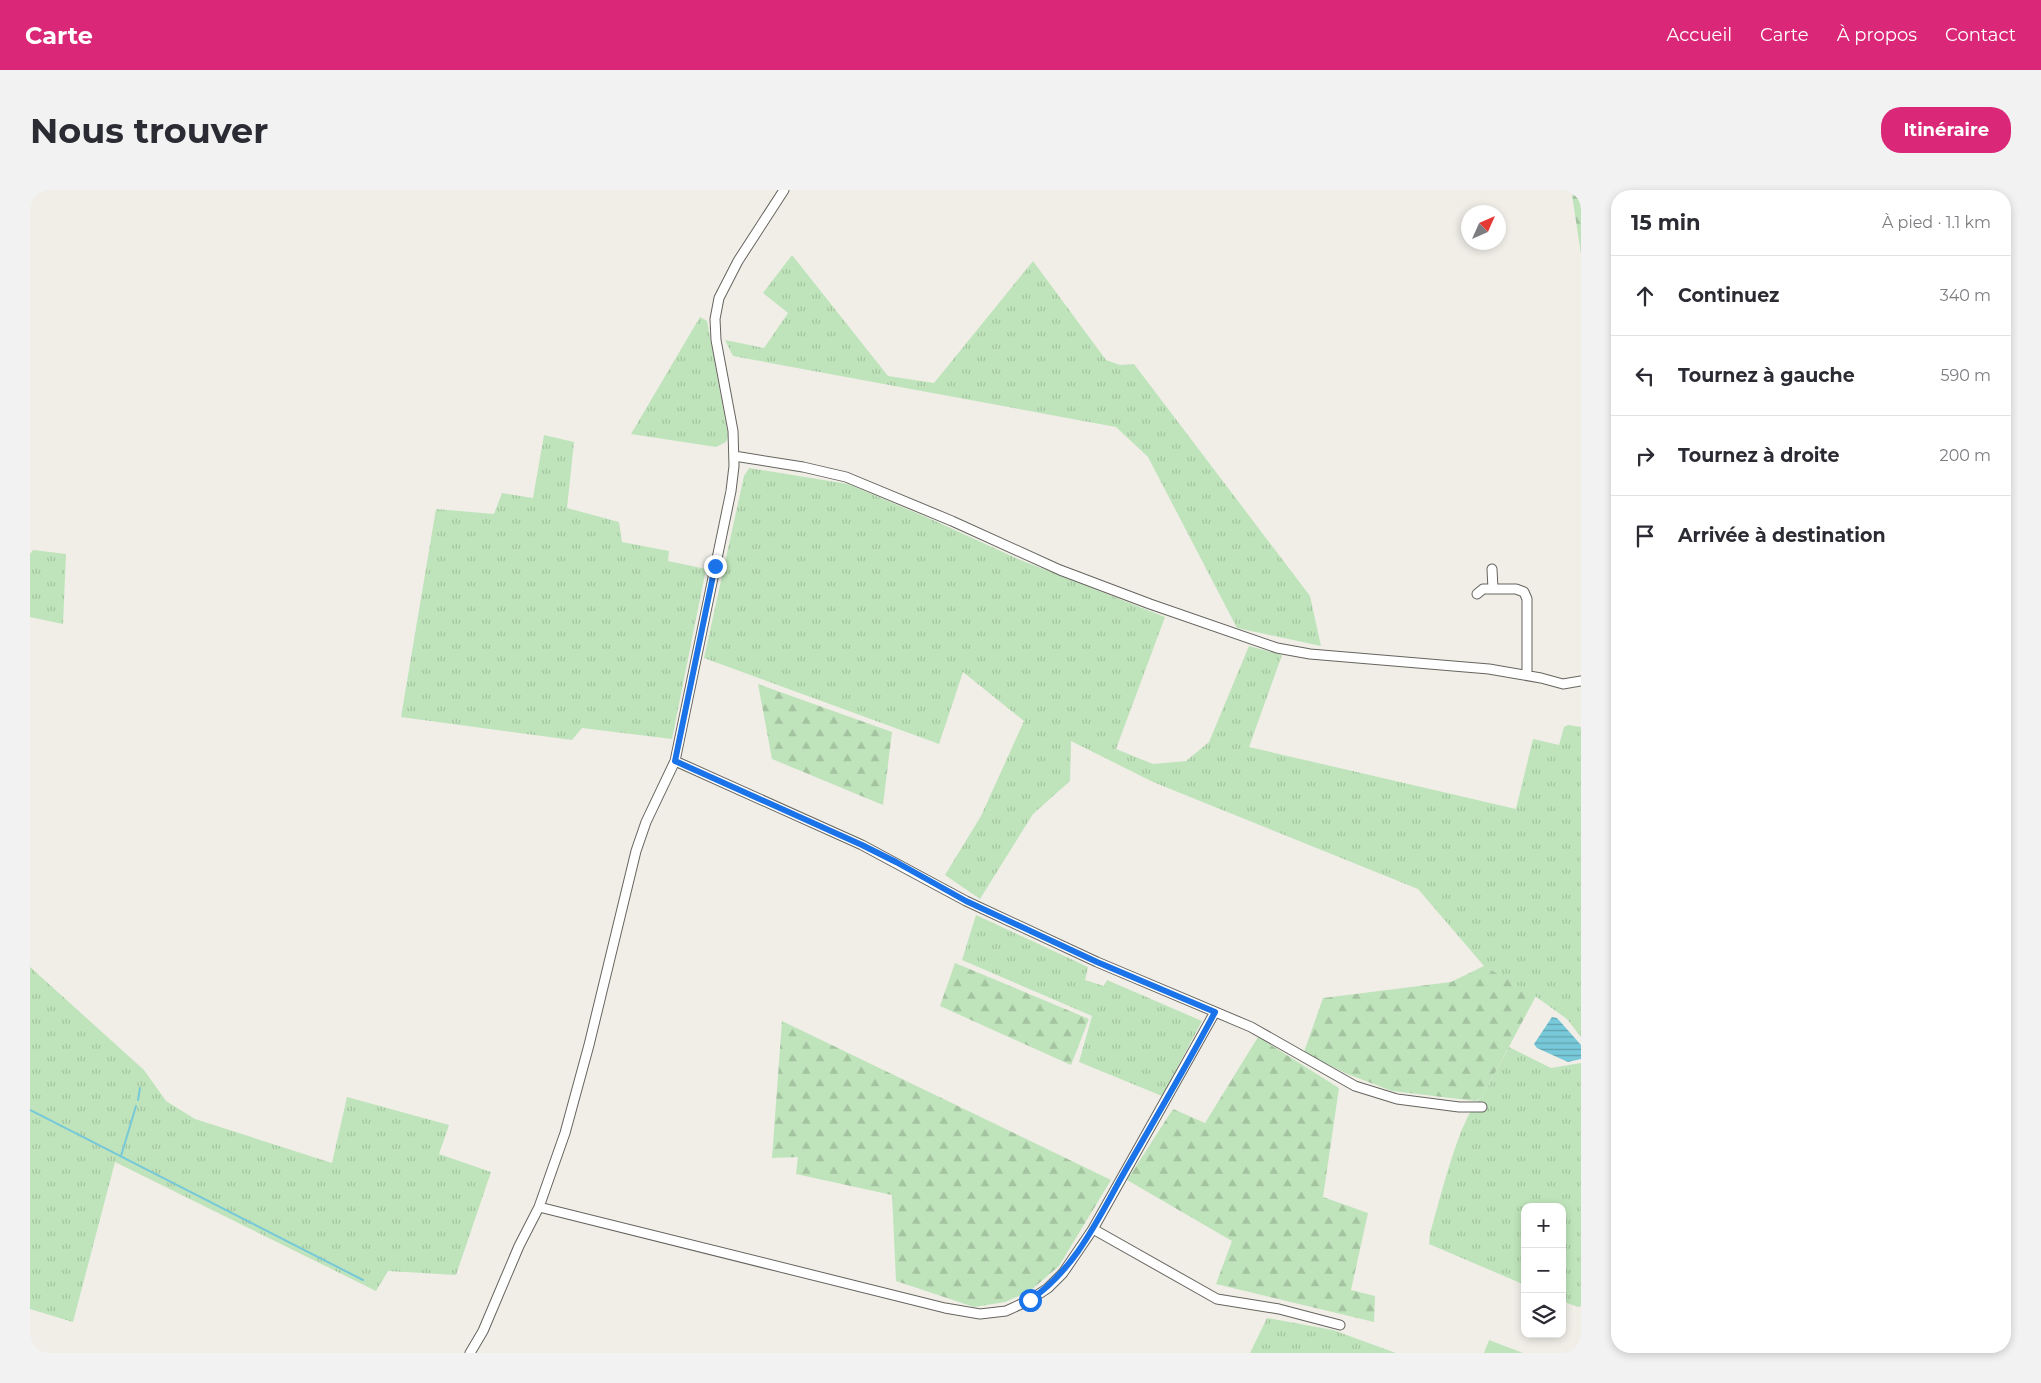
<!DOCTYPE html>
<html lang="fr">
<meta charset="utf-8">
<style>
:root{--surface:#fff;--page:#f2f2f3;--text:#2b2b33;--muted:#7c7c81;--line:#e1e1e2;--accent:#db2777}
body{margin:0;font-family:Montserrat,sans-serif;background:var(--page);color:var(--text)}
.controls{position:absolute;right:15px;bottom:15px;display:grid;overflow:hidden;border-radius:10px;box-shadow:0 2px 8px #0003}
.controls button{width:45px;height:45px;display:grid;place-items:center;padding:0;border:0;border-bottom:1px solid var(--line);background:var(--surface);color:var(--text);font:25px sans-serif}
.compass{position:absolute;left:1431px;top:15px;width:45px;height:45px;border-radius:50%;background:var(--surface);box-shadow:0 2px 8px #0003;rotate:45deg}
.stop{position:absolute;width:15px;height:15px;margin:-11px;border:4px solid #1a73e8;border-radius:50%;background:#fff}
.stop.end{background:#1a73e8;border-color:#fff;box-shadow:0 1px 5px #0008}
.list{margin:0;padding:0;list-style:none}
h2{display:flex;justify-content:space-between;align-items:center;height:65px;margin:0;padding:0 20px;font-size:21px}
h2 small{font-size:16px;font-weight:400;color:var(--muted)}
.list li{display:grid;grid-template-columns:32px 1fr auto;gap:15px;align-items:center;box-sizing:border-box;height:80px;padding:0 20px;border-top:1px solid var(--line)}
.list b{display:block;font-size:19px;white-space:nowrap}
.list em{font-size:16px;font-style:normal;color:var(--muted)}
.icon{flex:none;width:28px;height:28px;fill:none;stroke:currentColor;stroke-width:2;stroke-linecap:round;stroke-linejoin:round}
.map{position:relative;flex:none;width:1551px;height:1163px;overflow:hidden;border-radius:20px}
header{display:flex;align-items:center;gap:30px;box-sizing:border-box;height:70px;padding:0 25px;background:var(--accent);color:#fff}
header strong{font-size:24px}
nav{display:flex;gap:28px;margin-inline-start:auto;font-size:18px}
.intro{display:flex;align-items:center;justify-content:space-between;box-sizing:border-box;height:120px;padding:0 30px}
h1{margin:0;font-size:35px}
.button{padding:12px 22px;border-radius:20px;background:var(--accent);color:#fff;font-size:18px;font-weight:700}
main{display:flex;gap:30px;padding:0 30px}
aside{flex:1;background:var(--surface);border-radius:20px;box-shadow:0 2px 8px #0003}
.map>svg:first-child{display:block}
</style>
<header>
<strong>Carte</strong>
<nav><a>Accueil</a><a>Carte</a><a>À propos</a><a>Contact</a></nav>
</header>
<div class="intro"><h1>Nous trouver</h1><a class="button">Itinéraire</a></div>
<main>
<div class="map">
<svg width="1551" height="1163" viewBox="0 0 1551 1163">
<defs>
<pattern id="grass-tufts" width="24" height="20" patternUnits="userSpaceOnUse" patternTransform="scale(1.25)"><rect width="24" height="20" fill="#bfe4bb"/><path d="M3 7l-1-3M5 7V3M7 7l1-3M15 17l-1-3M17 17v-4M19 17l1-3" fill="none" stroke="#a4c3a0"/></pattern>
<pattern id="forest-firs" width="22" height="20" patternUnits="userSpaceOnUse" patternTransform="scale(1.25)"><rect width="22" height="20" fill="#bfe4bb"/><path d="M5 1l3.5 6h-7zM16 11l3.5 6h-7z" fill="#a4c3a0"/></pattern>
<pattern id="water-rules" width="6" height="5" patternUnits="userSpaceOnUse" patternTransform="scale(1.25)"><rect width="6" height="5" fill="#77c8d8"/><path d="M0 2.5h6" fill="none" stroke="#61a2af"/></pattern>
</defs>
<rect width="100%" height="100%" fill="#f0eee7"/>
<path fill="url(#grass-tufts)" d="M762 65 858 186 904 193 1003 71 1076 170 1090 175 1104 174 1280 406 1291 456 1207 438 1118 267 1086 237 703 166 695 150 734 158 758 123 733 103Z
M670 127 677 131 698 246 696 252 686 257 601 244Z
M514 245 544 252 537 318 589 332 592 352 639 361 638 371 676 379 642 549 552 538 542 550 371 527 406 319 464 324 472 303 503 308Z
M719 278 818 294 903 330 988 369 1135 427 1086 559 1123 574 1156 571 1179 552 1219 456 1252 465 1219 557 1486 619 1503 549 1529 555 1534 537 1538 535 1551 537V847L1537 829 1505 806 1454 776 1388 699 1123 592 1041 551 1040 591 1003 624 950 709 915 685 951 626 994 531 933 482 909 554 674 468 714 286Z
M3 360 36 364 33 434 0 427V364Z
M946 725 1058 777 1055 790 1074 796 1077 790 1172 831 1132 906 1049 872 1062 826 932 770Z
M0 777 114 880 136 911 165 929 302 973 317 907 419 935 409 964 461 982 426 1085 358 1081 346 1101 85 972 43 1132 0 1119Z
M1479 857 1521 878 1551 873V1116L1548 1117 1532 1111V1017H1495V1095L1399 1054 1400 1044C1409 1014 1430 923 1452 907Z
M1237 1128 1303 1140 1366 1163H1220Z"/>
<path fill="url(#forest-firs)" d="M1542 5 1551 7V64Z
M728 494 862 542 853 615 742 569Z
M925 773 1059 829 1041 875 910 816Z
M1454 776 1506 806 1452 907 1446 911 1362 901 1315 883 1274 862 1293 808 1421 792Z
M752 831 1081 990 1029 1076 1000 1101 975 1112 944 1117 866 1091 862 1005 766 984 768 967 742 968Z
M1228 847 1309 898 1293 1007 1338 1023 1321 1100 1345 1106 1344 1132 1186 1094 1202 1051 1097 990 1143 919 1175 933Z"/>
<path fill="#bfe4bb" d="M1459 1150 1493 1163H1454Z"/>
<path fill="url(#water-rules)" d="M1522 827 1527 828 1551 855V869L1538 872 1507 858 1504 854Z"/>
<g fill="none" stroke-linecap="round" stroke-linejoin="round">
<path stroke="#77c8d8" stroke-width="2" d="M108 910 110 898
M0 920 333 1090
M91 966 106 916"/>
<g stroke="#66645e" stroke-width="11">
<path id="minor" d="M704 266 773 277 816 287 922 331 1030 380 1120 414 1247 458 1280 464 1459 479 1511 488 1533 494 1551 491
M1462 379 1463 399
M1447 404 1453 399H1486L1494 402 1497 409V485
M645 571 832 655 936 711 1067 772 1221 837 1325 896 1367 909 1429 917H1452
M509 1017 915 1118 950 1124 976 1121 1000 1110 1018 1098 1033 1083 1063 1039 1185 822
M1063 1039 1187 1109 1249 1119 1310 1135
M440 1163 453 1141 489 1056 509 1017 535 943 559 855 606 661 616 632 645 571 701 301 704 276 703 241 686 150 685 129 689 108 708 71 754 0"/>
</g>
<use href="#minor" stroke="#fff" stroke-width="9"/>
</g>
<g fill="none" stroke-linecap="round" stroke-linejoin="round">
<path stroke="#1a73e8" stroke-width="6" d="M685 376 645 571 832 655 866 672 936 711 1067 772 1185 822C1159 872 1130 920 1102 969 1072 1019 1050 1076 1000 1110"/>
</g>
</svg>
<div class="controls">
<button>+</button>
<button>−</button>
<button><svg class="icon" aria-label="layers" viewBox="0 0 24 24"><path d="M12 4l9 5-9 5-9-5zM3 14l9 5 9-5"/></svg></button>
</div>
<svg class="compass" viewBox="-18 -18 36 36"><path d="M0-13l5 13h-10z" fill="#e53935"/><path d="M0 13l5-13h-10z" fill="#7c7c81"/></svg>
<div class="stop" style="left:1000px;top:1110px"></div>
<div class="stop end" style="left:685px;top:376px"></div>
</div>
<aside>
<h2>15 min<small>À pied · 1.1 km</small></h2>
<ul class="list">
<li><svg class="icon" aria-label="ahead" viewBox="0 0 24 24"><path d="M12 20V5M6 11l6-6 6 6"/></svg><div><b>Continuez</b></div><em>340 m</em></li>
<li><svg class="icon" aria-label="left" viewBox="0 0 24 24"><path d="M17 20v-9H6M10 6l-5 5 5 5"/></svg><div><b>Tournez à gauche</b></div><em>590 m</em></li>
<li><svg class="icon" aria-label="right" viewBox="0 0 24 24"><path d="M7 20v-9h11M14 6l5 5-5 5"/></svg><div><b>Tournez à droite</b></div><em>200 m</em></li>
<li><svg class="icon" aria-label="arrive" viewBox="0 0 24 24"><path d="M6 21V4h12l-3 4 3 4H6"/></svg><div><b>Arrivée à destination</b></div></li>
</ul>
</aside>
</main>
